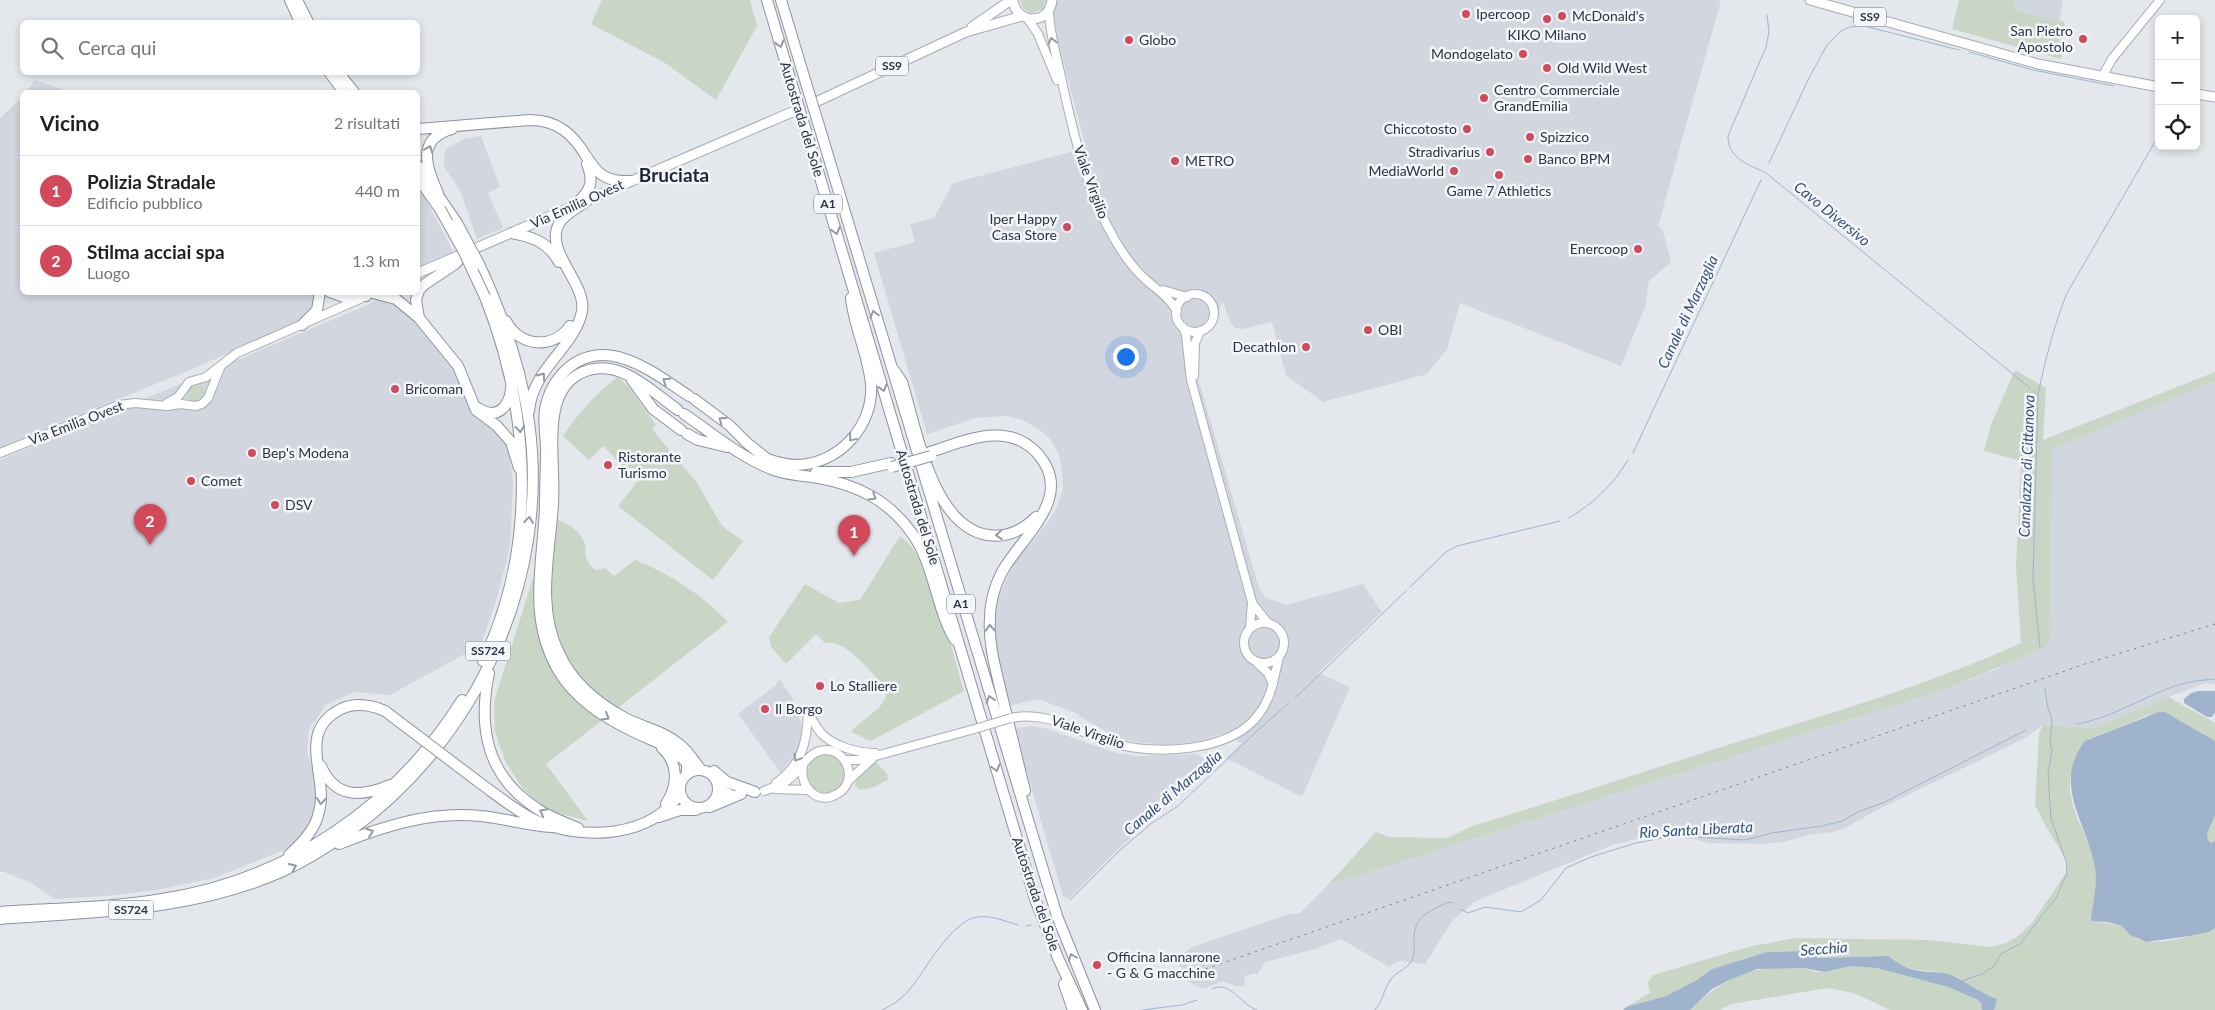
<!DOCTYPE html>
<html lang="it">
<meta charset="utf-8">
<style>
:root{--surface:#fff;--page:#f6f6f6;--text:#202124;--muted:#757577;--line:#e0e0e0;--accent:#d1495b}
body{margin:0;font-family:Lato,sans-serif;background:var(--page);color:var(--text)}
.controls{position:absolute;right:15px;top:15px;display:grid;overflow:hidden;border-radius:8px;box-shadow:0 2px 8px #0003}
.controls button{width:45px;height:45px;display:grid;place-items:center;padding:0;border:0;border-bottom:1px solid var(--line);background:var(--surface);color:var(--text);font:25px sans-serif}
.you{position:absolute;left:1125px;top:356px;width:18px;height:18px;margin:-12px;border:4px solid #fff;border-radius:50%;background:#1a73e8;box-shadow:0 0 0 8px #1a73e833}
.badge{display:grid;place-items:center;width:32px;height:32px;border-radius:50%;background:var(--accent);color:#fff;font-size:16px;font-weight:700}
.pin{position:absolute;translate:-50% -41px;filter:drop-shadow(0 1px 2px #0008)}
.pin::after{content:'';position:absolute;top:26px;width:18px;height:15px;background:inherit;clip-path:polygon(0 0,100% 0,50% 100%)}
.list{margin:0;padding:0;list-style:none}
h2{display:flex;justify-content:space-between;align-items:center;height:65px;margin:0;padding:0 20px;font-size:21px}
h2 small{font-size:16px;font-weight:400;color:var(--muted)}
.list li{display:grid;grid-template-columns:32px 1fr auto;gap:15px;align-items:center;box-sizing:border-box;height:70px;padding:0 20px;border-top:1px solid var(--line)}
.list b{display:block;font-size:19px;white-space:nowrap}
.list p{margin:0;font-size:16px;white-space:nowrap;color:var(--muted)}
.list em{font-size:16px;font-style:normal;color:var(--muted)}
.icon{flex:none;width:28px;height:28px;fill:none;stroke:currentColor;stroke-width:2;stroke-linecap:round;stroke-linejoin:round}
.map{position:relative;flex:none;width:2215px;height:1010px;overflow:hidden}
.search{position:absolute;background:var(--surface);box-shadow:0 2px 8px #0003;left:20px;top:20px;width:400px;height:55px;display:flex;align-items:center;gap:12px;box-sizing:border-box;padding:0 18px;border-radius:8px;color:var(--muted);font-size:19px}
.panel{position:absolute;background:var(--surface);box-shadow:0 2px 8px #0003;left:20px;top:90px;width:400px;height:205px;border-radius:8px}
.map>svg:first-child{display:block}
</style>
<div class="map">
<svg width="2215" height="1010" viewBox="0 0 2215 1010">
<rect width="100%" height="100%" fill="#e4e7ec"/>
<path fill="#d2d6de" d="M1054 0H1721L1658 226 1663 231 1671 262 1649 281 1645 307 1621 366 1460 303 1447 349 1427 374 1323 402 1286 375 1272 322 1242 329 1235 328 1231 324 1223 302 1220 306 1217 321 1211 331 1200 338 1197 342 1196 371 1259 588 1265 597 1286 605 1363 584 1382 612 1318 673 1350 687 1302 797 1226 758 1241 744 1228 732 1194 742 1165 745 1143 743 1120 739 1084 719 1076 713 1038 699 1008 706 997 652 995 625 997 601 1015 561 1049 521 1058 505 1063 488 1062 469 1059 454 1050 439 1038 429 1023 420 1006 416 975 418 927 434 874 253 915 242 910 224 934 218 953 183 1086 148 1052 18Z
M2016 0H2063L2059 21 2014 10Z
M35 80 71 92H26Z
M22 98V292H315L317 296 316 304 303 320 292 325 190 370 0 447V118Z
M481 136 500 187 488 193 503 228 477 239 460 190 444 167 445 150 464 139Z
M418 188 423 194 453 251 418 267Z
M379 300 402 305 457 369 464 387 505 441 510 456 513 483 510 546 497 598 481 645 390 695 354 692 326 705 309 729 307 753 314 774 317 799 309 825 289 848 214 878 157 890 105 896 55 899 30 882 4 872H0V460Z
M2215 381V684L2206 683 2168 697 2094 728 2043 725 2025 738 1879 809 1843 829 1832 832 1808 835 1784 842 1761 844 1709 843 1695 839H1636L1612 845 1474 902 1453 920 1425 964 1400 961 1389 967 1341 939 1315 949 1265 962 1257 975 1255 973 1245 976 1244 986H1234L1223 981 1203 989 1187 981 1177 959 1190 948 1286 915 1300 913 1328 885 1946 689 1999 668 2051 634 2052 449Z
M779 678 792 697 803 728 801 742 796 752 781 773 738 714 776 685Z
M1032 726 1045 728 1116 753 1137 756 1198 754 1206 761 1208 773 1122 845 1069 899 1063 896 1061 889 1014 729Z"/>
<path fill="#c9d6c5" d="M602 0H750L757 26 716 100 665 63 591 24Z
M1020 0H1046L1043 9 1031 13 1023 8Z
M1959 0H2016L2014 10 2065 22 2060 42 2064 43 2061 59 1952 29Z
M2015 370 2046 388 2043 440 2215 372V381L2052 449 2051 634 2048 646 1946 689 1328 885 1376 832 1389 837 1447 838 1473 826C1565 798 1657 767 1750 738 1841 710 1934 683 2021 643L2016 568 2021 461 1984 451 1991 425Z
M618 377 629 387 656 425 652 429 697 483 722 526 743 541 713 580 618 506 638 481 603 446 589 460 563 436C577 415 597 392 618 377Z
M187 393a9 9 0 1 1 18 0a9 9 0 1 1-18 0Z
M552 519C566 521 581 530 585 545 586 549 585 553 586 557 587 562 592 566 595 570L605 568 614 576 635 560C670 574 703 595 728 622L546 764 588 821 546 810 524 790 506 763 495 732 494 701Z
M900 536C932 557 953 654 964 691L871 741 851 732C861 718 895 705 884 685 870 672 845 638 825 643L816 634 786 664 771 647 769 637 805 584 839 603 860 600Z
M2168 697 2215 723V741L2165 712 2146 716 2085 741C2081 753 2071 768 2070 781 2067 810 2093 842 2096 870 2097 887 2092 904 2092 921L2122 926C2128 933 2136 941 2147 942 2163 943 2201 936 2215 928V1010H1994L1996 999C1979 993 1966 980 1951 975 1926 967 1911 976 1888 956L1818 958 1807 951 1767 952 1712 969 1697 980 1666 996 1626 1007 1650 993 1648 982 1653 975 1752 946 1796 938 1928 940 1991 947 2006 943 2018 936 2032 923 2066 873 2067 861 2044 823 2035 805 2039 733 2043 725 2094 728Z
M807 774a19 19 0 1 1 38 0a19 19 0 1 1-38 0Z
M876 762 887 774 888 780 874 787 860 790 855 785 856 777 873 763Z
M2215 815V841L2211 843 2207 840V834Z
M1851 966 1877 968 1948 987 1976 999 1981 1003 1982 1010H1890L1854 993 1828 988 1731 1004 1720 1010H1690C1727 976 1750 965 1801 968 1806 968 1811 971 1816 972 1828 973 1840 969 1851 966Z"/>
<path fill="#9fb4cc" d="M2198 691H2215V712L2212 717H2207L2184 703V699L2191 693Z
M2159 712H2165L2215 741V815L2207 834 2208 840 2211 843 2215 841V928L2209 932 2190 936 2146 942 2130 935 2122 926 2107 922 2091 921C2092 904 2098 885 2095 868 2088 824 2051 785 2085 741Z
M1807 951 1818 958 1888 956C1897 963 1908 970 1920 971 1930 973 1941 971 1951 975 1967 982 1980 993 1997 999L1994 1010H1982L1981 1003 1976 999 1948 987 1877 968 1851 966 1825 972 1803 968 1757 969 1727 981 1712 989 1690 1010H1623L1626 1007 1666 996 1697 980 1712 969 1767 952Z"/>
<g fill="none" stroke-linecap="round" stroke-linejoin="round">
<path stroke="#9fb4cc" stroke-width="1" d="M1767 15 1769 32 1766 47 1728 136C1728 159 1748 164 1766 173L2030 388
M1969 52 2033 70 2114 86
M1769 163 1809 78 1827 45 1841 31 1850 27 1864 26 1959 50
M2033 391 2038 395
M1633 453 1761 180
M1569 518C1594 503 1613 485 1628 460
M1410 587 1446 552 1457 546 1560 521
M2040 647 2033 579 2038 395C2045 360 2054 326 2067 293L2159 135
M1296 697 1406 591
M2077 724C2111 718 2140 699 2172 687 2186 682 2200 680 2215 679
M1070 900 1120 850 1152 823 1178 806 1258 730 1289 703
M1460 909 1468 913 1485 907 1521 912 1541 900 1566 868 1591 857 1636 843 1662 838 1694 837 1745 840 1772 833 1822 826 1842 821 1860 811 1883 803 2026 730
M1026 926 1031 925
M1962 981 1982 974 1994 966 2001 954 2020 944 2056 898 2067 873 2066 861 2051 819 2048 774 2052 750 2050 743 2052 721 2047 704 2045 688
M1212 989C1232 980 1239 1004 1257 1010
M882 1010C893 1005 903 998 910 989 925 971 951 921 977 917 992 915 1004 921 1018 925
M1142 1010 1182 1005 1197 1000
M1375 1010C1383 1001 1384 988 1391 979 1398 970 1409 969 1413 958 1415 952 1414 945 1414 939 1414 915 1430 912 1448 902L1452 903"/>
<g stroke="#a9aeb7" stroke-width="10">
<path id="secondary" d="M1049 12C1050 37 1058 61 1063 86 1075 139 1087 193 1115 240 1123 254 1134 269 1145 279 1157 290 1169 297 1177 311
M1028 19 1038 34 1057 80
M2102 77 2112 59 2160 0
M1163 290 1187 297
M1176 313a19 19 0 1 1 38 0a19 19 0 1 1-38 0Z
M1183 327 1186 335 1191 380 1252 602 1250 628
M1194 376 1195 343 1200 332
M167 403 178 397 189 382 206 377 237 353 362 298
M0 453 119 405 135 403 167 406 181 404 196 406 202 404 208 398 220 368
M1252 603 1268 623
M1244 643a20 20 0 1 1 40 0a20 20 0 1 1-40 0Z
M1256 662 1268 673 1273 684
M808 713C812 719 816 727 821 733 833 746 857 753 875 753
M1011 718C1049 710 1078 733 1113 743 1154 756 1232 752 1259 714 1272 697 1274 677 1279 657
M845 760H858L872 757 978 728
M848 781 872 759
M776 783C802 765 807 742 808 713
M718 787 731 794
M775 789 808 790
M764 791C772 788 780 785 788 780 801 771 808 750 826 750 849 751 858 783 837 794 817 806 799 786 803 766
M717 795H736"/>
</g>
<g stroke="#a3abb8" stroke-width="11">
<path id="primary" d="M1013 0C1016 25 1050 25 1052 0
M1810 0 2038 64 2159 87
M972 27 1011 0
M2196 94 2215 97
M818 101 966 32 1022 16
M418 273 792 112"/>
</g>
<g stroke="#8b94a3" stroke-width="12">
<path id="highway" d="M290 0 300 22
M297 0 308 22
M767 0 793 88
M781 0 806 83
M329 72 344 92
M338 72 354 92
M418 129 530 120C557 120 573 134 586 156 591 163 596 172 604 176 612 181 621 181 630 181
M820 129 1057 916 1095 1010
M807 134 1035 899 1058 958 1082 1010
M418 166 457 223
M418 178 440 209
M438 193C426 167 416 139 452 129
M577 203C591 190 594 182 587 164
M512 233C533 237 548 242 559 262
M330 292 344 297 366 296
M373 293 396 299 419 318 458 366 476 410 497 426 511 442 519 468
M419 318 416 300 419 290 425 284 455 264 465 253
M506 321C519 347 553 350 570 326
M302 325 317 310 320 292
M894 370 902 382C916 426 932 527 988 535 1007 538 1023 530 1036 517
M632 380 653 409 681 430
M694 399 729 425 747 443 771 462
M478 408C497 421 510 406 511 388
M678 410C650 390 616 354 579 374 565 382 558 395 555 410 549 439 555 474 553 504 550 553 536 607 559 653 572 682 597 703 625 718 643 727 663 731 679 744 688 751 694 761 701 770
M529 411C532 369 576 346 582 311 587 283 542 250 560 222 566 213 579 207 587 201
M684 414C712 433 741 458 774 470 788 475 804 476 819 478 857 485 888 500 911 532 935 564 935 607 955 640
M687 434 698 440 727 447
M930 452C965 441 1006 421 1036 452 1076 494 1026 533 1005 567 996 581 990 601 990 618 988 644 996 670 1002 696 1010 728 1017 759 1025 791
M767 459C776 462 786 465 797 465 839 464 874 426 871 384 868 354 854 327 851 298
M816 472H851L891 463
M483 661C538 547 531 413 485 297
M489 673C478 727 486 775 536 808 549 817 564 822 578 828
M662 748C679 763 678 786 666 804
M321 766C335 799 362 797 390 785
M680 789a19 19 0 1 1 38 0a19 19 0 1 1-38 0Z
M714 771 727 782 755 792
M687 774V763C667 743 656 743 632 731 603 717 575 699 558 670 527 616 543 564 545 507 545 488 546 469 546 450 546 437 543 422 545 409 548 394 556 379 567 369 607 334 654 373 689 396
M480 783C498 796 517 812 537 821 583 841 651 838 680 793
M710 807 741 794
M659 817 680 810H696
M339 844C384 826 431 811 480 816 504 818 528 826 552 827
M289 855C302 843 315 830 319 812 329 776 295 732 341 709 356 702 371 705 385 711
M0 912C54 908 109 908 162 899 287 880 396 806 462 700
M0 919C96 912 192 911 281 872 306 861 328 847 350 831 477 740 551 578 529 422 521 368 502 313 479 264
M1064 984 1073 1010"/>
</g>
<use href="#secondary" stroke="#fff" stroke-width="8"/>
<use href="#primary" stroke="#fff" stroke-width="9"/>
<use href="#highway" stroke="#fff" stroke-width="10"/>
<path stroke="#7d8696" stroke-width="1" stroke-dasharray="2.5 5" stroke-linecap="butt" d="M1191 974 2085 664 2215 624"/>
<g stroke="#a9aeb7" stroke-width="10" stroke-linecap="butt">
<path id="secondary-bridge" d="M978 728 1011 718"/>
</g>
<g stroke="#8b94a3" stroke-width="12" stroke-linecap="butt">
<path id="highway-bridge" d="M806 83 820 129
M793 88 807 134
M440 209 463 250 485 297
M457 223 479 264
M892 467 931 456
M385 711 480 783"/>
</g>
<use href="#secondary-bridge" stroke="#fff" stroke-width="8"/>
<use href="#highway-bridge" stroke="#fff" stroke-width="10"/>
</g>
<defs><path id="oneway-chevron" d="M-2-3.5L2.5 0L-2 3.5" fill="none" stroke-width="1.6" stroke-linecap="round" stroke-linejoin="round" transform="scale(1.25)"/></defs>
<g stroke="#959aa2">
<use href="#oneway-chevron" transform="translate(1052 41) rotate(-103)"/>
<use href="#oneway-chevron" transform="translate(780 44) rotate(73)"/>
<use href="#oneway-chevron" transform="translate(429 149) rotate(-69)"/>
<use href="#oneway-chevron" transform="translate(836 231) rotate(73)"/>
<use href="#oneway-chevron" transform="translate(874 314) rotate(-106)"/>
<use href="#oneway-chevron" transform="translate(542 376) rotate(-54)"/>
<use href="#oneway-chevron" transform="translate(666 381) rotate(-147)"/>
<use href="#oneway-chevron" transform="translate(883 388) rotate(73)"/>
<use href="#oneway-chevron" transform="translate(722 420) rotate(-144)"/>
<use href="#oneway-chevron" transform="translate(520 429) rotate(85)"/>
<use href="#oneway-chevron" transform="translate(852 438) rotate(130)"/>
<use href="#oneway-chevron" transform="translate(873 497) rotate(31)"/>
<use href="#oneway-chevron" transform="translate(529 520) rotate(-84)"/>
<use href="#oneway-chevron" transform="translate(999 535) rotate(176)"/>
<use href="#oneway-chevron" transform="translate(990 628) rotate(-92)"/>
<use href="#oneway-chevron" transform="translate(990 699) rotate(-107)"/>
<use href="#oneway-chevron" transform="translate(606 717) rotate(30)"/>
<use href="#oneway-chevron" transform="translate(797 758) rotate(121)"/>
<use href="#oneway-chevron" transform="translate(996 768) rotate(74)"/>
<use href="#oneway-chevron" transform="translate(321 801) rotate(97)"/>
<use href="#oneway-chevron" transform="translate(543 812) rotate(-152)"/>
<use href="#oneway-chevron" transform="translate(370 832) rotate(-20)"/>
<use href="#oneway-chevron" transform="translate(293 867) rotate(-25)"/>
<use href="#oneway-chevron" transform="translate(1072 957) rotate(-111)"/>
</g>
<g fill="#d1495b" stroke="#f4f6f9" stroke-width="2">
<circle cx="1466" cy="14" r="5"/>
<circle cx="1562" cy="16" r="5"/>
<circle cx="1547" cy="19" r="5"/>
<circle cx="2083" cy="39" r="5"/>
<circle cx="1129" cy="40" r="5"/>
<circle cx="1523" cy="54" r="5"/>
<circle cx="1547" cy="68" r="5"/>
<circle cx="1484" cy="98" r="5"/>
<circle cx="1467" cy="129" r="5"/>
<circle cx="1530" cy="137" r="5"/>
<circle cx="1490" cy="152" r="5"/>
<circle cx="1528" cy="159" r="5"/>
<circle cx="1175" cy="161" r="5"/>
<circle cx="1454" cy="171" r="5"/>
<circle cx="1499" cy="175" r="5"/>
<circle cx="1067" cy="227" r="5"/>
<circle cx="1638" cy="249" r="5"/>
<circle cx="1368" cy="330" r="5"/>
<circle cx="1306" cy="347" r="5"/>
<circle cx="395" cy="389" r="5"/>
<circle cx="252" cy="453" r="5"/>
<circle cx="608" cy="465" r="5"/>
<circle cx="191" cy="481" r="5"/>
<circle cx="275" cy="505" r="5"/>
<circle cx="820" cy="686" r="5"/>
<circle cx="765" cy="709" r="5"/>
<circle cx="1097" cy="965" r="5"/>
</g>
<g text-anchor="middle" stroke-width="5" stroke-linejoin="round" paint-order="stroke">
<g fill="#f4f6f9" stroke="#676e7b" stroke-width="1">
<rect x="1854" y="7.5" width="32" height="19" rx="4"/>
<rect x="876" y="56.5" width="32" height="19" rx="4"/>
<rect x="814" y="194.5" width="28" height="19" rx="4"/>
<rect x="947" y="594.5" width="28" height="19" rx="4"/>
<rect x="465.5" y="641.5" width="45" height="19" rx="4"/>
<rect x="108.5" y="900.5" width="45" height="19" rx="4"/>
</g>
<g font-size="12" font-weight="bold" fill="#2b3445">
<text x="1870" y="21">SS9</text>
<text x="892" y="70">SS9</text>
<text x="828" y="208">A1</text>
<text x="961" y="608">A1</text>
<text x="488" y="655">SS724</text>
<text x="131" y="914">SS724</text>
</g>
<g font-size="14" fill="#2b3445" stroke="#f4f6f9" text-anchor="start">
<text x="1476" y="19">Ipercoop</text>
<text x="1572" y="21">McDonald's</text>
<text x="2073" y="36" text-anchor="end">San Pietro<tspan x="2073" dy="16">Apostolo</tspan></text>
<text x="1547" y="40" text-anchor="middle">KIKO Milano</text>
<text x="1139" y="45">Globo</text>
<text x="1513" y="59" text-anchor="end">Mondogelato</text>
<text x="1557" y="73">Old Wild West</text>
<text x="1494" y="95">Centro Commerciale<tspan x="1494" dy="16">GrandEmilia</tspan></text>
<text x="1457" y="134" text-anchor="end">Chiccotosto</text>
<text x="1540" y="142">Spizzico</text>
<text x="1480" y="157" text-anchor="end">Stradivarius</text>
<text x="1538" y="164">Banco BPM</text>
<text x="1185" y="166">METRO</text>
<text x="1444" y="176" text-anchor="end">MediaWorld</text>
<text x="1499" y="196" text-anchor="middle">Game 7 Athletics</text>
<text x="1057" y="224" text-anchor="end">Iper Happy<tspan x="1057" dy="16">Casa Store</tspan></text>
<text x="1628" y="254" text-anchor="end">Enercoop</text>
<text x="1378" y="335">OBI</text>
<text x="1296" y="352" text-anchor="end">Decathlon</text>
<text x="405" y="394">Bricoman</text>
<text x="262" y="458">Bep's Modena</text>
<text x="618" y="462">Ristorante<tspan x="618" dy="16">Turismo</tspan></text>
<text x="201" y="486">Comet</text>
<text x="285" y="510">DSV</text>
<text x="830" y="691">Lo Stalliere</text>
<text x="775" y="714">Il Borgo</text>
<text x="1107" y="962">Officina Iannarone<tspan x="1107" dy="16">- G &amp; G macchine</tspan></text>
</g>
<g font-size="14" fill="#2b3445" stroke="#f4f6f9">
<text transform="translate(802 119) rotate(73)" y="5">Autostrada del Sole</text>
<text transform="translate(1091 182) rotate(70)" y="5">Viale Virgilio</text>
<text transform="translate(577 204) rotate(-24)" y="5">Via Emilia Ovest</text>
<text transform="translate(76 423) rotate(-21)" y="5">Via Emilia Ovest</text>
<text transform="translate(918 507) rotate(73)" y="5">Autostrada del Sole</text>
<text transform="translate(1088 732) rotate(19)" y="5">Viale Virgilio</text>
<text transform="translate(1036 894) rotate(71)" y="5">Autostrada del Sole</text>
</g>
<g font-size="15" font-style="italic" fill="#34527a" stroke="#f4f6f9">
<text transform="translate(1832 214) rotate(39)" y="5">Cavo Diversivo</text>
<text transform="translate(1688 312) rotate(-65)" y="5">Canale di Marzaglia</text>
<text transform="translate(2027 466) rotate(-88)" y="5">Canalazzo di Cittanova</text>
<text transform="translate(1173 793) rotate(-40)" y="5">Canale di Marzaglia</text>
<text transform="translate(1696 830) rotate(-3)" y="5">Rio Santa Liberata</text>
<text transform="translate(1824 949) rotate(-4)" y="5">Secchia</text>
</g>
<g font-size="19" font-weight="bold" fill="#1d2536" stroke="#f4f6f9">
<text x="674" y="182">Bruciata</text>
</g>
</g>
</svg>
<div class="controls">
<button>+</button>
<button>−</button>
<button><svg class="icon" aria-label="locate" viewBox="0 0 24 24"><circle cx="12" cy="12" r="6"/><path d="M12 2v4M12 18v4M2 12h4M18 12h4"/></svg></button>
</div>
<div class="you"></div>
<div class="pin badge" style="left:854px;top:556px">1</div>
<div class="pin badge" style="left:150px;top:545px">2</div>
<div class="search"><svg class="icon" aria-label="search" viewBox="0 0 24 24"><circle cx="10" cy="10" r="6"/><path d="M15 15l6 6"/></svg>Cerca qui</div>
<section class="panel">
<h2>Vicino<small>2 risultati</small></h2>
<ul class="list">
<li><span class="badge">1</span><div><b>Polizia Stradale</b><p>Edificio pubblico</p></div><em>440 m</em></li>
<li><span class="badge">2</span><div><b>Stilma acciai spa</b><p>Luogo</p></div><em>1.3 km</em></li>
</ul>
</section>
</div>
